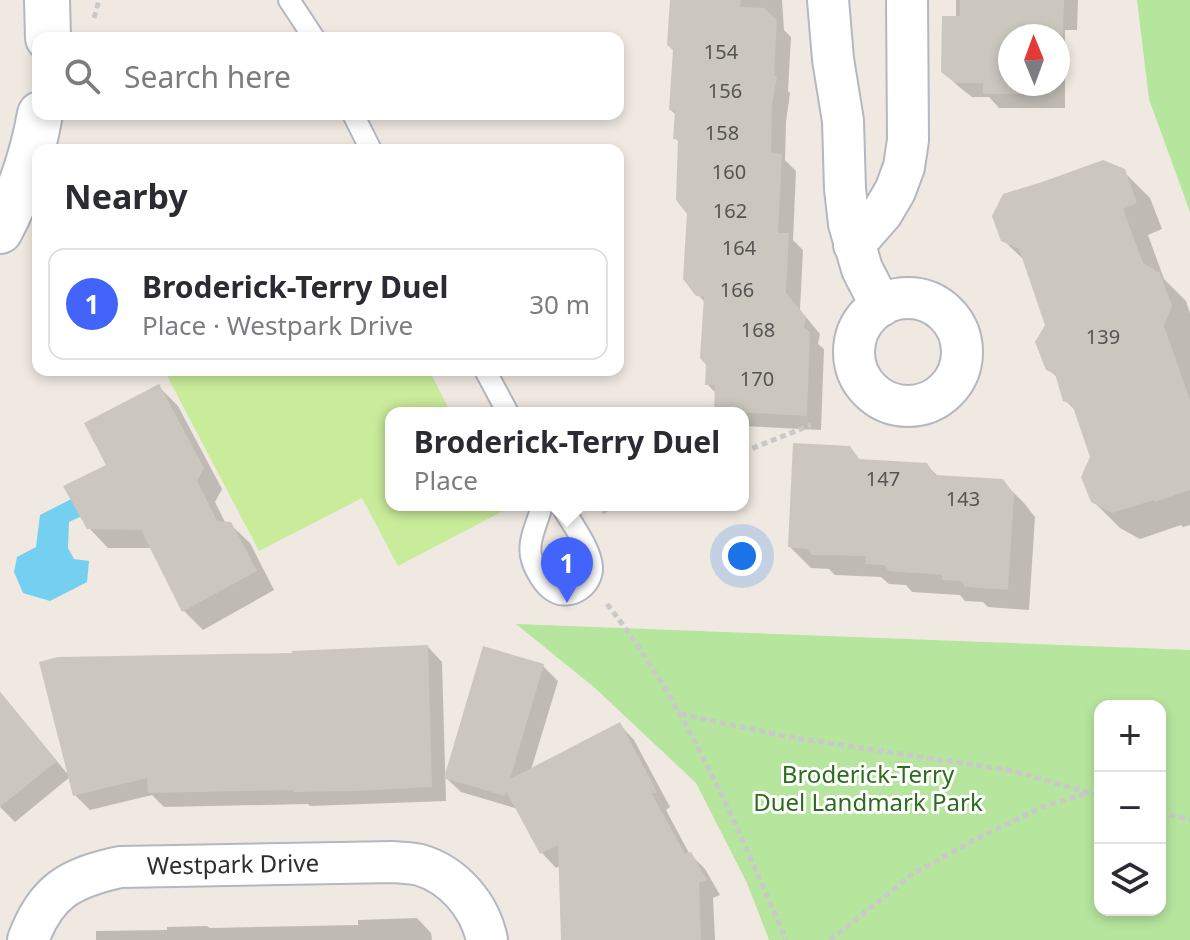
<!DOCTYPE html>
<meta charset="utf-8">
<style>
:root{--surface:#fff;--page:#f7f7f7;--text:#2b2b33;--muted:#7c7c81;--line:#e1e1e2;--accent:#4264fb}
body{margin:0;font-family:"Noto Sans",sans-serif;background:var(--page);color:var(--text)}
.controls{position:absolute;right:24px;bottom:24px;display:grid;overflow:hidden;border-radius:16px;box-shadow:0 4px 12px #0003}
.controls button{width:72px;height:72px;display:grid;place-items:center;padding:0;border:0;border-bottom:2px solid var(--line);background:var(--surface);color:var(--text);font:40px sans-serif}
.compass{position:absolute;left:998px;top:24px;width:72px;height:72px;border-radius:50%;background:var(--surface);box-shadow:0 4px 12px #0003;rotate:359deg}
.you{position:absolute;left:742px;top:556px;width:28px;height:28px;margin:-20px;border:6px solid #fff;border-radius:50%;background:#1a73e8;box-shadow:0 0 0 12px #1a73e833}
.badge{display:grid;place-items:center;width:52px;height:52px;border-radius:50%;background:var(--accent);color:#fff;font-size:26px;font-weight:700}
.pin{position:absolute;translate:-50% -66px;filter:drop-shadow(0 2px 4px #0008)}
.pin::after{content:'';position:absolute;top:42px;width:28px;height:24px;background:inherit;clip-path:polygon(0 0,100% 0,50% 100%)}
.popup{position:absolute;left:385px;top:407px;width:364px;height:104px;box-sizing:border-box;display:grid;place-content:center;border-radius:16px;background:var(--surface);filter:drop-shadow(0 2px 6px #0005);font-size:26px;white-space:nowrap;color:var(--muted)}
.popup b{font-size:30px;color:var(--text)}
.popup::after{content:'';position:absolute;left:50%;top:100%;margin-left:-16px;border:16px solid transparent;border-top-color:var(--surface)}
.list{margin:0;padding:0;list-style:none}
h2{display:flex;justify-content:space-between;align-items:center;height:104px;margin:0;padding:0 32px;font-size:34px}
h2 small{font-size:26px;font-weight:400;color:var(--muted)}
.list li{display:grid;grid-template-columns:52px 1fr auto;gap:24px;align-items:center;box-sizing:border-box;height:112px;margin:0 16px 16px;padding:0 16px;border:2px solid var(--line);border-radius:16px}
.list b{display:block;font-size:30px;white-space:nowrap}
.list p{margin:0;font-size:26px;white-space:nowrap;color:var(--muted)}
.list em{font-size:26px;font-style:normal;color:var(--muted)}
.icon{flex:none;width:44px;height:44px;fill:none;stroke:currentColor;stroke-width:2;stroke-linecap:round;stroke-linejoin:round}
.map{position:relative;flex:none;width:1190px;height:940px;overflow:hidden}
.search{position:absolute;background:var(--surface);box-shadow:0 4px 12px #0003;left:32px;top:32px;width:592px;height:88px;display:flex;align-items:center;gap:20px;box-sizing:border-box;padding:0 28px;border-radius:16px;color:var(--muted);font-size:30px}
.panel{position:absolute;background:var(--surface);box-shadow:0 4px 12px #0003;left:32px;top:144px;width:592px;height:232px;border-radius:16px}
.map>svg:first-child{display:block}
</style>
<div class="map">
<svg width="1190" height="940" viewBox="0 0 1190 940">
<rect width="100%" height="100%" fill="#efe9e1"/>
<path fill="#b6e59e" fill-rule="evenodd" d="M1137 0H1190V212L1149 99Z
M516 624 1190 650V940H769L747 883 696 783 595 688ZM1100 706H1160V910H1100Z"/>
<path fill="#c9ec9a" d="M164 370H429L451 413H391V505H499L503 511 398 566 362 498 259 551Z"/>
<path fill="#75cff0" d="M89 490 99 508 69 522 68 548 74 559 89 561 87 582 50 601 23 593 14 572 17 557 36 547 40 515Z"/>
<path fill="#0003" fill-rule="evenodd" d="M672 0H782L784 30 791 37 788 91 790 93 786 122 785 160 796 171 793 240 803 250 800 310 820 334 818 344 824 349 821 430 743 426V413H719L716 411 717 394 707 384 706 303 698 295 679 142 675 138 676 115 671 110 675 50Z
M956 0H1078L1077 30H1065V108H999L989 97H972L958 86 943 71 956 18ZM1010 36H1058V84H1010Z
M1123 171 1150 198 1162 229 1148 235 1164 279 1186 301 1190 313V525L1183 527 1181 525 1140 539 1120 528 1093 501V457L1076 411 1065 400 1059 379 1048 369 1047 325 1025 261 1003 240Z
M159 387 178 406 222 489 215 502 226 524H230L250 543 274 590 203 630 184 611 152 548H108L89 528 109 466Z
M849 448 861 461 926 465 939 477 1002 481 1024 503 1035 517 1029 610 988 607 983 602 965 601 960 595 912 592 906 585 889 584 881 577 835 575 829 569 811 568 790 547Z
M428 647 442 662 446 801 310 806 308 804 164 807 152 795 90 810 75 795 295 655Z
M543 666 558 681 531 770 620 725 634 740 670 807 666 810 689 853 705 869 720 895 713 898 715 940H563L560 866 556 868 542 853 518 809 461 792 445 777Z
M0 692 70 777 15 822 0 807Z
M417 918 431 933 432 940H96V931L167 930V927L207 926 210 928 358 925V920Z"/>
<path fill="#cbc7bf" d="M670 0H741L740 7 764 8 777 20 774 76H777L772 106 771 153 782 154 778 233H789L786 293 806 317 804 328 810 332 807 416 714 411 715 385H705L706 365 700 358 704 297 696 296 683 279 687 214 676 200 678 139H673L675 111 669 110 673 50 667 45Z
M960 0H1064L1063 36H1010V84H1051V94H983V83H955L941 72 942 16H960Z
M1103 160 1125 169 1137 203 1123 209 1143 263 1160 273 1172 306 1164 326 1190 400V490L1155 502 1154 500 1112 513 1091 502 1081 477 1090 457 1072 404 1063 401 1055 374 1046 370 1035 342 1045 325 1019 249 1001 241 992 216 1003 194 1045 181Z
M159 384 204 468 197 481 217 521 231 522 257 571 182 612 141 530 87 529 63 486 106 465 84 423Z
M793 443 850 446 859 459 927 463 935 475 1003 479 1014 494 1008 590 965 587 961 581 942 580V575L889 571 884 565 865 564 866 556 812 555 807 549 788 547Z
M428 645 432 787 357 791 293 792V790L148 793 147 778 73 796 39 662 58 657 292 653V651Z
M483 646 544 664 510 779 620 722 657 792 652 794 685 854 691 852 707 880 699 883 701 940H561L558 845 540 854 506 791 505 796 444 778Z
M0 692 57 761 0 807Z"/>
<g fill="none" stroke-linecap="round" stroke-linejoin="round">
<g stroke="#b4b7c1" stroke-width="24">
<path id="service" d="M289 0 314 38
M353 114 371 150
M485 370 508 413
M542 505C538 523 526 542 532 560 535 570 544 586 553 591 570 602 593 586 592 567 591 548 570 521 561 505"/>
</g>
<g stroke="#b4b7c1" stroke-width="44">
<path id="minor" d="M828 0 833 59 843 121 845 189 849 224 862 269 881 306
M854 245 882 213 895 191 904 167 908 140 907 0
M854 352a54 54 0 1 1 108 0a54 54 0 1 1-108 0Z
M28 940C46 891 70 878 120 867L394 862C402 863 412 863 420 865 454 875 480 906 487 940"/>
</g>
<g stroke="#b4b7c1" stroke-width="48">
<path id="secondary" d="M47 0 48 38
M0 231C19 195 33 154 40 114"/>
</g>
<path stroke="#c9c9c9" stroke-width="5" stroke-dasharray="6 4" stroke-linecap="butt" d="M94 18 99 0
M743 452 811 425
M602 512 615 505
M607 604C686 704 736 824 786 940
M681 714 789 737 1014 771 1100 796
M1160 812 1190 820
M830 940 914 873 980 837 1040 808 1087 793"/>
<use href="#service" stroke="#fff" stroke-width="20"/>
<use href="#minor" stroke="#fff" stroke-width="40"/>
<use href="#secondary" stroke="#fff" stroke-width="44"/>
</g>
<g text-anchor="middle" stroke-width="6" stroke-linejoin="round" paint-order="stroke">
<g font-size="20" fill="#555452">
<text x="721" y="59">154</text>
<text x="725" y="98">156</text>
<text x="722" y="140">158</text>
<text x="729" y="179">160</text>
<text x="730" y="218">162</text>
<text x="739" y="255">164</text>
<text x="737" y="297">166</text>
<text x="758" y="337">168</text>
<text x="1103" y="344">139</text>
<text x="757" y="386">170</text>
<text x="883" y="486">147</text>
<text x="963" y="506">143</text>
</g>
<g font-size="24" fill="#2c6e1b" stroke="#fff">
<text x="868" y="783">Broderick-Terry<tspan x="868" dy="28">Duel Landmark Park</tspan></text>
</g>
<g font-size="24" fill="#2e2e2e" stroke="#fff">
<text transform="translate(233 865) rotate(-1)" y="8">Westpark Drive</text>
</g>
</g>
</svg>
<div class="controls">
<button>+</button>
<button>−</button>
<button><svg class="icon" aria-label="layers" viewBox="0 0 24 24"><path d="M12 4l9 5-9 5-9-5zM3 14l9 5 9-5"/></svg></button>
</div>
<svg class="compass" viewBox="-18 -18 36 36"><path d="M0-13l5 13h-10z" fill="#e53935"/><path d="M0 13l5-13h-10z" fill="#7c7c81"/></svg>
<div class="you"></div>
<div class="pin badge" style="left:567px;top:603px">1</div>
<div class="popup"><b>Broderick-Terry Duel</b>Place</div>
<div class="search"><svg class="icon" aria-label="search" viewBox="0 0 24 24"><circle cx="10" cy="10" r="6"/><path d="M15 15l6 6"/></svg>Search here</div>
<section class="panel">
<h2>Nearby<small></small></h2>
<ul class="list">
<li><span class="badge">1</span><div><b>Broderick-Terry Duel</b><p>Place · Westpark Drive</p></div><em>30 m</em></li>
</ul>
</section>
</div>
